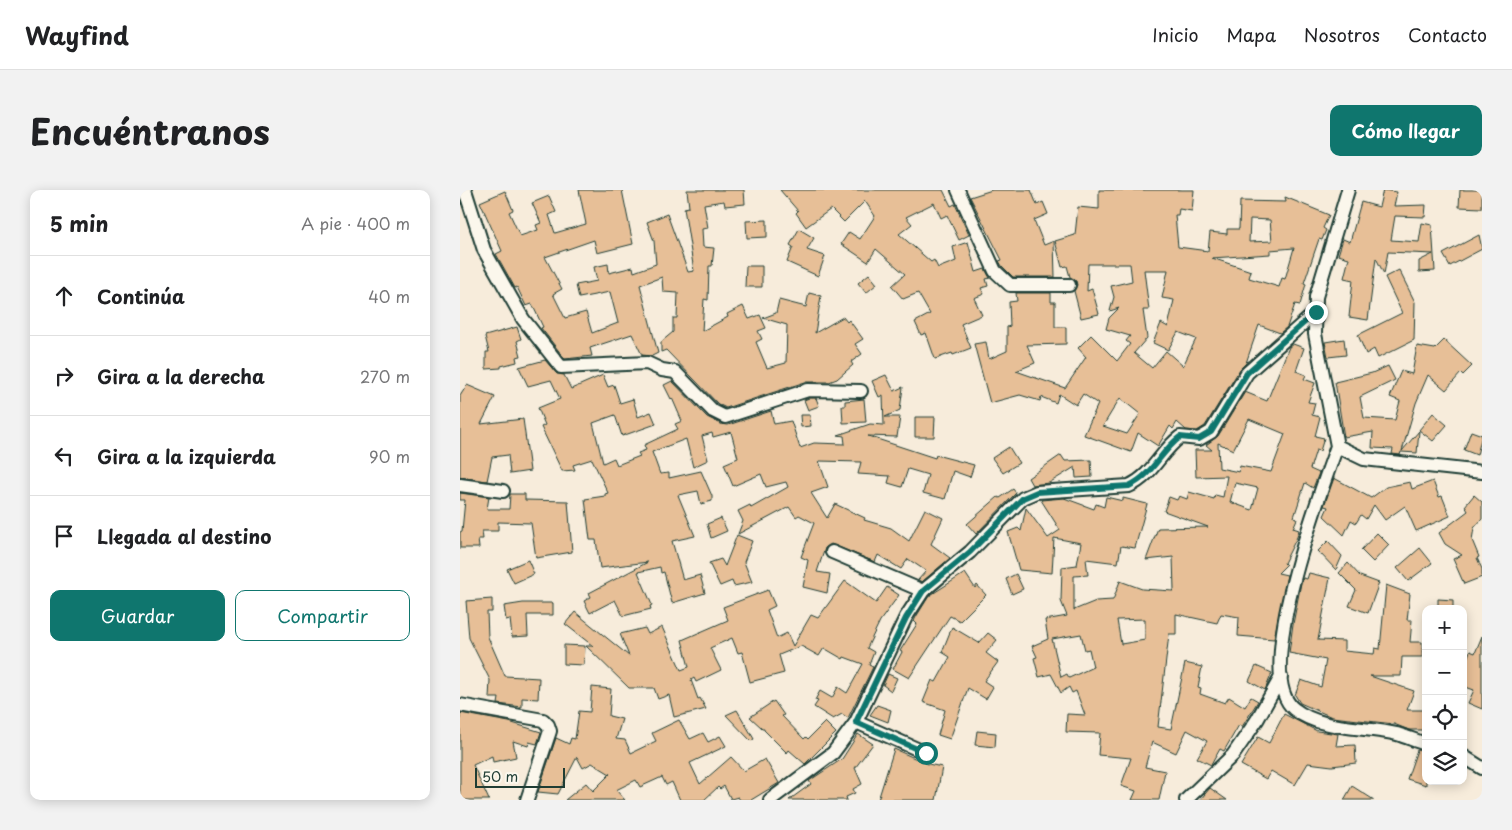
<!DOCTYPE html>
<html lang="es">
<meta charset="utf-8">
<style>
:root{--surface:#fff;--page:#f2f2f2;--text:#202124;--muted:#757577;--line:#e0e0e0;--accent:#0f766e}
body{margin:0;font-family:"Playpen Sans",sans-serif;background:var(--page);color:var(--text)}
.controls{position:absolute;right:15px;bottom:15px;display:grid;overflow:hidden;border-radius:10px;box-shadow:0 2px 12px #0003}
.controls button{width:45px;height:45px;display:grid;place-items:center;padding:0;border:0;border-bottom:1px solid var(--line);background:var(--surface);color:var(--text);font:25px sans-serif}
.scale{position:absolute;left:15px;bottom:12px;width:90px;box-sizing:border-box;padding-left:5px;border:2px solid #1f3d34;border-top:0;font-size:14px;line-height:18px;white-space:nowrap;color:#1f3d34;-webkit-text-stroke:4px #fbf7ec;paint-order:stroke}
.stop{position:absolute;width:15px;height:15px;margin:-11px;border:4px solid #0f766e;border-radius:50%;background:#fff}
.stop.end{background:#0f766e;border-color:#fff;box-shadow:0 1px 5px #0008}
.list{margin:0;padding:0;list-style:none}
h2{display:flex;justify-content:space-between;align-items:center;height:65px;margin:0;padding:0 20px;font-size:21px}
h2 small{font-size:16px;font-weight:400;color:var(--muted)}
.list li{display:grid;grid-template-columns:32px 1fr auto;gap:15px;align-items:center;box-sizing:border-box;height:80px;padding:0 20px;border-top:1px solid var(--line)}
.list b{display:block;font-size:19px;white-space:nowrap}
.list em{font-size:16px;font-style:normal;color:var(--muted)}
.actions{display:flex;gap:10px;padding:15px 20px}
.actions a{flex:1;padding:11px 0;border:1px solid var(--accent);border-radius:10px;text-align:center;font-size:18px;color:var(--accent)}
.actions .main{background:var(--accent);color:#fff}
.icon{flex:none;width:28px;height:28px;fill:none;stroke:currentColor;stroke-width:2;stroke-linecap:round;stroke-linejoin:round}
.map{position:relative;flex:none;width:1022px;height:610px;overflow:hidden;border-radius:10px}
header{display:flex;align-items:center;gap:30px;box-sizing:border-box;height:70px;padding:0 25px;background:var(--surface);border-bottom:1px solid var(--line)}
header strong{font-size:24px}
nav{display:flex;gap:28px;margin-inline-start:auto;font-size:18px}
.intro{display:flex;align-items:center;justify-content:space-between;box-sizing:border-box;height:120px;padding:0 30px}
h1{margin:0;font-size:35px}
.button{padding:12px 22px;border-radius:10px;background:var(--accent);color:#fff;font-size:18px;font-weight:700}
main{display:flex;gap:30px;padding:0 30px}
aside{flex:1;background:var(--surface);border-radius:10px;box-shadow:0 2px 12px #0003}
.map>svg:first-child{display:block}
</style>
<header>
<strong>Wayfind</strong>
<nav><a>Inicio</a><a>Mapa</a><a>Nosotros</a><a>Contacto</a></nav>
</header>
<div class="intro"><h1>Encuéntranos</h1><a class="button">Cómo llegar</a></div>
<main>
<aside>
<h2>5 min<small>A pie · 400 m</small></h2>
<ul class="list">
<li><svg class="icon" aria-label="ahead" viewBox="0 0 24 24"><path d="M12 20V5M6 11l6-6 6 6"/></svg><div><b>Continúa</b></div><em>40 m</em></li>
<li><svg class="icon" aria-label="right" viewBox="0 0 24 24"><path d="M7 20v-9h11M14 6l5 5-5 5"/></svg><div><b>Gira a la derecha</b></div><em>270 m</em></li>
<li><svg class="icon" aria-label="left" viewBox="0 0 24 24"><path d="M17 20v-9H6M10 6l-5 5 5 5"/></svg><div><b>Gira a la izquierda</b></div><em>90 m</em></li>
<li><svg class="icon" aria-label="arrive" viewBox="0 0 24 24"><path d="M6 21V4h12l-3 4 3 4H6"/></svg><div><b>Llegada al destino</b></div></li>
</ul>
<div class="actions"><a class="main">Guardar</a><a>Compartir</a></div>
</aside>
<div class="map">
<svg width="1022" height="610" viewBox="0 0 1022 610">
<rect width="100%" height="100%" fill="#f7ecdb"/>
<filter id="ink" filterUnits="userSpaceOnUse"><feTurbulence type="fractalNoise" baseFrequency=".02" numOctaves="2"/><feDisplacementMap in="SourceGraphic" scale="10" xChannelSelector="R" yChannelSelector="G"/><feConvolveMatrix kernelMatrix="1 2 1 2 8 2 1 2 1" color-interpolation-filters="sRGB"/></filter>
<g filter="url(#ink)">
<path fill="#e7bf97" stroke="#1f3d34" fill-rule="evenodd" d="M119 0H162L173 54 137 63 134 50 85 67 102 99 93 104 105 128 126 122 132 143 158 133 150 102 119 108 116 95 137 91 134 77 148 74 149 83 173 77 174 82 196 74 194 51 187 32 207 24 228 82 234 81 224 18 229 17 227 0H284L285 14 265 16 264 11 244 14 248 38 242 39 243 57 254 58 252 76H249L248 110 244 109 242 141 268 127 267 124 283 116 289 129 300 125 306 138 298 141 302 149 296 152 307 178 326 173 327 135 303 128 316 123 319 110 346 117 349 103 361 106 355 143 383 127 387 132 389 130 403 149 395 154 402 164 391 172 393 175 377 189 369 192H345L266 218 258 214 206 160 201 162V152L213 142V128H217L218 103 203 102 202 87 180 95 198 163 192 166 182 165 172 144 130 158 132 166 105 169 81 138 83 137 72 114 66 116 57 97 55 98 36 64 42 61 20 12 45 1 53 20 49 22 60 46 78 40 76 35 81 33 72 13 89 6 96 22 89 25 95 43 126 34Z
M320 0H483L491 16 495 14 509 45 499 50 487 25 481 28 474 13 446 27 452 34 439 44 471 72 474 70 478 78 496 71 493 57 508 52 516 82 525 79 530 88 526 89 528 96 521 98 524 104 514 108 522 125 501 134 511 158 493 165 492 163 475 169 466 143 461 145 455 132 470 124 458 103 443 109 432 96 445 84 416 59 408 72 381 54 389 42 400 49 415 26 405 11 384 32 371 19 346 37 336 23 338 21Z
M532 0H571L577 15 583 12 588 24 574 30 584 55 594 51 595 87H553L542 76 539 71 542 70 510 7Z
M639 0H734L732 21 719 19 718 25H715L718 57 748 61 750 42 767 44V39H779L780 11 826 12 825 7 869 25 863 38 866 40 862 50 859 49 844 93 846 94 840 115 835 114 827 137 820 143 799 135 786 173 780 179 745 236 737 241 726 240 717 232 713 239 710 236 698 256 678 243 671 262 624 245 638 214 623 204 616 215 599 204 596 213 581 207 580 211 560 205 530 213 514 154 526 152 529 169 547 161V137L550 136 549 112 557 111 556 103H591V112H595V137H606V154L567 155 575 173 556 181 605 198 626 167 618 158 631 145 657 171 670 154 666 151 670 146 646 139 649 128 659 118 650 121 654 107 651 96 672 91 670 74H628L627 101 632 99 639 124 621 128 614 101 617 95 616 91 610 87 607 76 602 77 595 51 615 45 618 17 639 19ZM790 29 810 30 812 51 789 52ZM834 58 825 89 822 88 819 97 789 88 791 81 752 68 810 64V60ZM684 80H708L702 108 714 110 708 137 701 133 693 153 708 160 718 142 736 149 723 176 706 161 692 178 674 163 687 148 683 120H689ZM660 208 680 224 667 244 643 236Z
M923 0 937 2 934 16 966 15 965 27 935 26 931 50 959 52 962 33 972 35 975 81 959 82V71L973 64 928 62 924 84 916 68 908 130 889 127 893 90 884 88 889 68 878 65 883 49 890 52 901 12 919 17Z
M1000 0H1022V18L999 17Z
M307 30V47L287 48 286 31Z
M339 39 354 48 347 60 365 66 358 86 327 72 333 57 330 55Z
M1019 45 1022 59 990 76 983 64Z
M286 76H302V97H285Z
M939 80 955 112 954 150 918 168 914 159 906 164 898 145 942 123 925 87Z
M409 84 417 94 406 103 398 93Z
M57 137 61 149 57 151 61 166 56 167 57 172 41 176V178L26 179V162H29L25 146Z
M884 149 886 165 868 167 865 152Z
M984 150 1012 176 1003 185 1001 183 986 200 968 185 956 213 942 261 959 241 957 263 941 262 940 265 932 264 933 259 912 258 913 242 884 247 875 192 912 183 928 176 935 190 900 207 904 228 935 230 940 211 930 207 941 181 952 184 957 156 975 159Z
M833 154 844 158 836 181 846 185 844 189 855 193 848 212 855 213 852 225 860 227 855 246 864 248 860 261 856 260 850 279 859 283 853 298 845 293 834 327 837 329 833 338 839 340 837 347 824 373 826 375 818 383 827 385 814 449 778 446 779 427 761 424 757 433 716 424V444H709L698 537 711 539 725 473 742 477 738 497 741 498 740 504 765 513 769 507 785 517 791 507 798 511 782 537 779 535 764 561 760 559 751 575 737 568 747 551 727 540 716 563 692 552 685 577 705 581 699 610H672L676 601 661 596 671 568 638 565 640 543 606 542 607 524 625 525 616 501 612 503 609 497 601 503 591 484 579 487 574 468 577 467 572 456 588 449 585 430 607 426 601 411 602 377 617 375 621 353 594 348 592 383 559 380 548 342 558 338 561 341 566 318 588 348 600 340 581 310 604 308 634 319 636 314 644 317 646 307 663 311V308L687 314 675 358 661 356 658 373 626 369 628 385 614 386V420L636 411 653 410 660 391 682 399 713 401 714 400 713 367 686 370 698 338 748 337 704 321 709 307 717 310 719 306 727 309 729 302 754 309 755 305 763 307 767 286 736 287 735 260H752L746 255 758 246 785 202 807 211 829 157ZM789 229 825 244 811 282 780 276 779 282 759 278 758 253 773 260ZM775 293 798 298 792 320 770 312ZM685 429V450L661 454 657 430ZM621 444 625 460 629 459 633 477 609 488 607 484 601 487 592 449Z
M85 170 97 184 104 185 111 199 143 185 148 197 154 195 160 213 173 209 178 227 191 222 196 234 162 246 155 225 133 233 143 273 154 268 157 275 180 266 178 263 186 260 184 255 218 239 215 234 222 231 212 208 211 209 204 195 212 191 247 227 261 234 268 235 311 221 314 234 331 231 340 258 354 253 385 254 384 246 378 245 410 234 424 235 423 205 419 207 412 191 426 185 434 201 443 197 440 220 425 227H440L437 247 408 246 475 268 476 265 514 275 510 287 493 281 485 309 463 303 468 285 448 279 442 297 428 293 430 286 398 284 401 272 359 271 368 297 351 303 367 328 375 314 405 328 404 330 431 338 449 351 465 319 483 328 471 354 490 368 462 392 458 390 466 381 448 369 441 379 418 365 415 372 371 354 365 358 357 382 370 384 367 403 343 397 348 370 341 367 354 333 339 325 336 327 329 317 278 344 283 331 278 321 290 315 291 318 328 297 326 292 306 297 301 284 273 296 264 274 278 268 271 242 253 247 252 243 242 246 248 270 233 277 226 249 192 262 200 284 209 283V288L241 281 252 306V311L241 314 238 301 218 305 235 346 212 351 223 390 240 385 245 403 212 413 204 382 201 383 200 377 178 382 192 415 190 416 191 419 163 426 155 410 130 423 124 411 131 407 129 403 188 372 140 378 136 350H130L125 309 145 306V304L148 303 132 269 113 275 115 280 102 281 81 237 85 235 78 218 100 209 91 190 68 196 59 177Z
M7 195 35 207 21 234 63 229 70 281 50 284 48 265 32 267 27 291 0 287V206Z
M349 208H356L359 216 348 220 344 210Z
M404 209 406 232 383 233 382 216H385V211Z
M973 223 987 235 973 251 959 240Z
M340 225H350L351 236 341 237Z
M455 227H475L474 247H455Z
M1011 241 1022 245 1017 265 1004 260Z
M549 257 559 273 543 283 532 268Z
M601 265 605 271 631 270 632 287 616 288 615 277 589 293 572 295 568 288Z
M874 288 911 308 926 297 950 292 952 299 973 291 979 307 982 306 990 326 956 341 945 316 925 330 914 315 906 329 901 325 896 333 891 330 884 345 864 326 868 317 864 316Z
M553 299 556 303 516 344 507 334 538 307 540 308Z
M0 303 29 307 27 319H49L50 304H65V310L108 311 112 362 76 368 71 333 38 332V341H22L23 349H18L19 358H0V342L2 341 5 310H0Z
M1014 305 1022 312V329L1014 338 1012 350 1019 367 1017 368 1022 379V387L1004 394 993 369 1002 365 985 354 979 343 1008 321 1005 316Z
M261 328 267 341 251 348 247 334Z
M917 343 929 355 913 372 901 360Z
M277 345 292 351 284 372 292 392 274 396 272 391 260 396 249 373 261 369 265 376Z
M868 351 882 366 876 380 858 361Z
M960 358 972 373 948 391 937 378Z
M68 370 74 384 54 393 47 379Z
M888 373 900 386 919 393 908 423 889 416 896 400 879 383Z
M505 383 515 398 517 395 526 405 500 431 490 426 449 488 433 479 442 462 440 461 457 434 454 431 456 427 469 406Z
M849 383 870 388 858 450 884 451V461L914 464 915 458 920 459 926 395 950 404 947 430H952L950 452H962V467H942L941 486H910L954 501 947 520H966V540H949L934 534 872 527 840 513 835 505 841 490 861 497 866 470 829 463 833 434 841 393 843 388 847 389Z
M556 384 563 399 552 404 546 389Z
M385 391 416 413 427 397 439 405 420 431 407 458 414 462 409 475 413 477 388 528 382 524 373 529 354 517 358 511 355 510 360 501 372 508 378 497 387 503 403 474 384 467 383 469 364 458 359 466 341 456 319 465 324 483 290 492 282 462 278 463 272 448 250 458 261 480 236 492 234 488 231 490 238 509 240 508 246 519 214 527 209 505 198 509 194 498H169L126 456H133L105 434 115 422 169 466 160 444 185 438 188 444 202 437 221 480 229 477 222 450 268 430 263 417 308 400 315 416 307 420 317 448 327 443 333 456 351 425 358 428Z
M32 409V422H27L28 447 45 486 79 488 78 509 62 508V517L38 514 39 508H29L30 490 9 448 6 411Z
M978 409 993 410V419H978Z
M63 413H93V425H67L68 446 52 447 50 429 46 430 44 416Z
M492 437 519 453 528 443 537 450 526 463 538 472 524 491 533 497 526 509 508 498 490 549 478 545 485 520 463 512 472 490 476 492 490 467 482 462Z
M1022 446V519L1008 513 1014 500 1003 496V479L1010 461 1015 463Z
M104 455 125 456 124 475 104 474Z
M796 476 812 483 805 500 789 491Z
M428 484 437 488 431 501 423 495Z
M132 497 151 499 149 526 162 529 156 549 165 550 171 563 196 551 192 543 219 530 230 549 243 543 248 552 260 546 266 556 230 573 240 594 271 567 284 581 305 569 319 593 291 610H280L278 607 271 609 264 596 260 599 258 597 244 610H220L212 592 206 595 202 587 180 597 176 590 156 600 165 610H105L126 593 133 601 150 584 132 573 123 578 117 567 98 604 78 602 96 548 109 554 111 548 115 549 119 521 130 522Z
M314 511 324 525 322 526 344 549 346 547 348 549 365 532 376 543 345 574 329 560 327 563 304 540V538H302L290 527Z
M417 515 431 520 428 532 410 525Z
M277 520 294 549 291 551 266 525Z
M0 523 49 532 81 542 77 554 69 552 68 556 53 551 56 567 33 572 32 566 13 575 29 610H0Z
M824 524 857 541 878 544 876 556 895 555 896 573 872 576 848 573 835 595 811 581 806 589 781 575 798 547 809 553Z
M517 541 536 543 535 557 515 555Z
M398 544 413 554 395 578 402 594 393 599 395 603 386 607 387 610H329L351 594 349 591 382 569Z
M434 559 468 574 482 577 476 610H418Z
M957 560 966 562V595L947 589Z
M892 596 914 610H884Z
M750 598 767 610H740Z"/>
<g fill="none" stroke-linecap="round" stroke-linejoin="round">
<g stroke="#1f3d34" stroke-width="16">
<path id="street" d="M5 0 24 60 63 129 101 177 187 173 202 180 215 182 253 221 265 227 348 200 401 201
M498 0 535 81 550 95H609
M888 0 856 107 855 144 877 256 904 269 1022 282
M877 256C861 301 791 484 834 519 862 541 904 536 937 544 947 547 956 551 966 554
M0 295 43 301
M372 362 463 401
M0 515 83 530 88 535 90 541 67 610
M396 532 466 563
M1003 566 1022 578
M310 610 373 563 396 532 446 427 463 401 510 362 563 308 577 302 669 296C693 285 700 262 720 247L739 249 751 242 787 183 856 122
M726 610 773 565 797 530 821 487"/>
</g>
<use href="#street" stroke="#fbf7ec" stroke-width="12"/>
</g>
</g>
<g fill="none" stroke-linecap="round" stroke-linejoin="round" filter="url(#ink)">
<path stroke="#0f766e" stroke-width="6" d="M466 563 396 532 446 428 463 401 510 362 563 308 577 302 669 296C693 285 700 262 720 247L739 249 751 242 787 183 856 122"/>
</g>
</svg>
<div class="controls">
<button>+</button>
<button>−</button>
<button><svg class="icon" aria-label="locate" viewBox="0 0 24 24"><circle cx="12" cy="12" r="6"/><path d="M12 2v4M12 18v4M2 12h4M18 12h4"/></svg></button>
<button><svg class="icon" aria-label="layers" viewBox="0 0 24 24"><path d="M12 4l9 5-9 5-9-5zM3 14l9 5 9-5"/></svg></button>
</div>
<div class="scale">50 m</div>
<div class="stop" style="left:466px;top:563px"></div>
<div class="stop end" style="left:856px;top:122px"></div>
</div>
</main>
